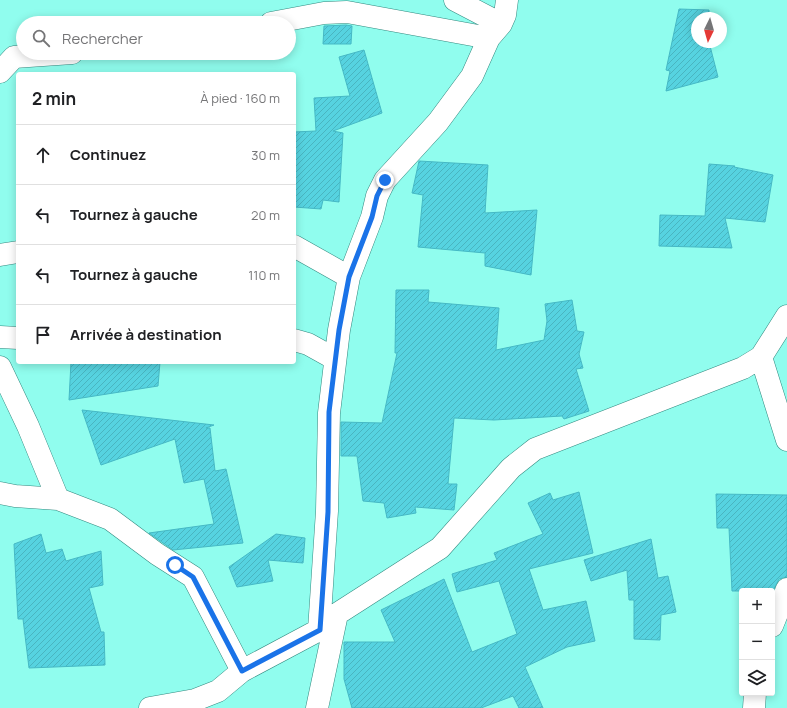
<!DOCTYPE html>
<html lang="fr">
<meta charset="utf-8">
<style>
:root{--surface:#fff;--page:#f2f2f2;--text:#202124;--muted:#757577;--line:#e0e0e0}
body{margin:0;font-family:Manrope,sans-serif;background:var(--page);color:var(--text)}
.controls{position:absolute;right:12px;bottom:12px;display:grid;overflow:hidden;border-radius:4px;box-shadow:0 2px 10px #0003}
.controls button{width:36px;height:36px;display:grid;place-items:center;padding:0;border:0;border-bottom:1px solid var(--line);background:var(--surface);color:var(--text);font:20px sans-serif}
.compass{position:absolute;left:691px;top:12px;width:36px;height:36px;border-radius:50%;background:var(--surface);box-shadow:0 2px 10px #0003;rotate:185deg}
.stop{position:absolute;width:12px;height:12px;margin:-9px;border:3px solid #1a73e8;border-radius:50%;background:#fff}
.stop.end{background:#1a73e8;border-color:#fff;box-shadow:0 1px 4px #0008}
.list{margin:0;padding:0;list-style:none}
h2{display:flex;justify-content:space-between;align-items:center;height:52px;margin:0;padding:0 16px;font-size:17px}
h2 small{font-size:13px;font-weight:400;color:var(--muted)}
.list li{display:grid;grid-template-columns:26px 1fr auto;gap:12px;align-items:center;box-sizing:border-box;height:60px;padding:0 16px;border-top:1px solid var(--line)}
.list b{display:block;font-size:15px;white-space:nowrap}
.list em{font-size:13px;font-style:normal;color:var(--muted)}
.icon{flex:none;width:22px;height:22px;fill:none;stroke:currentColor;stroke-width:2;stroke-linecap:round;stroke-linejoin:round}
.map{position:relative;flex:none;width:787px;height:708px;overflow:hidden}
.search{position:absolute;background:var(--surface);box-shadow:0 2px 10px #0003;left:16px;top:16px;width:280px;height:44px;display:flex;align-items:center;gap:10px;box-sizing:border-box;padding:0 14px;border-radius:22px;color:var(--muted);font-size:15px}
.panel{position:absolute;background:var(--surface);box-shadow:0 2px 10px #0003;left:16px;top:72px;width:280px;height:292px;border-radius:4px}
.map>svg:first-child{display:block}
</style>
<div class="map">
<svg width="787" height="708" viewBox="0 0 787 708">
<defs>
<pattern id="building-hatch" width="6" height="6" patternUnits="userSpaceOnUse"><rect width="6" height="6" fill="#56d3e0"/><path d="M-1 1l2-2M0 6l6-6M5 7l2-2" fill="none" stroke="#49b5c0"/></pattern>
</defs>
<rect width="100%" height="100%" fill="#90fdee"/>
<path fill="url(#building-hatch)" stroke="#45b9c5" d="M679 9 709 10V18H697V42H709L718 77 666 91 670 71 666 70Z
M346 25 352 26 351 44H323L324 26Z
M364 50 382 113 333 131 343 133 339 202 323 200 321 209 294 207V132L316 131 314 98 350 96 339 57Z
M419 161 488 165 485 213 537 210 531 275 485 266V253L418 247 423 195 412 193Z
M709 164 735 166 734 167 773 175 765 222 725 218 732 248 659 246 660 215 705 216Z
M396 290H429L428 302 499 308 496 350 544 340 547 321 545 304 572 300 577 331 584 332 579 354 583 368 576 369 589 411 564 419 562 416 494 420 454 418 448 484H457L454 510 415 507 416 513 387 518 384 503 363 501 357 456H341V422L382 423 397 353H395Z
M71 362H160L158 386 69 400Z
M82 410 214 425 206 428H210L215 471 226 469 243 543 173 550 149 533 214 524 204 479 184 483 175 439 101 465Z
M579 492 593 553 529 569 543 610 586 601 595 641 567 647 525 667 543 708H519L513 696 481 708H352L344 679V642H395L381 610 444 579 472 652 517 634 499 581 457 592 452 574 497 560 494 553 543 534 528 503 550 493 553 500Z
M716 494 787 495V577L779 579 773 591H732L729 528H717Z
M41 534 46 553 62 549 66 561 101 551 103 585 89 588 101 632H104L105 665 29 668 23 619H18L14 544Z
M276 534 305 538 303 563 268 560 273 581 237 587 229 567Z
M651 539 658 578 668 576 676 612 661 615 660 640 634 639V600H629L627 570 591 581 584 560Z"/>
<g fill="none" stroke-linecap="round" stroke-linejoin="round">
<g stroke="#348a80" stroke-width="23">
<path id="minor" d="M455 0 501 24
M271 23 324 13 347 12 489 38
M0 72 14 57 72 53
M294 246 349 277
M0 255 18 252
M0 337 18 338
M294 340 308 344 335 359
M761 357 787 440
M0 367 28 426 58 499
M0 493 15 496 58 499 110 519 157 554 193 577 242 671
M772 626 787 589
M319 630 327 511 329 413 339 330 349 277 372 217 377 196 385 180 438 122 472 76 489 38 501 24 505 15 507 0
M150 708 195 700 218 691 242 671 319 630 337 614 440 548 511 468 535 449 743 368 761 357 787 316
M317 708 337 614
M754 708 755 693"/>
</g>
<use href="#minor" stroke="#fff" stroke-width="22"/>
</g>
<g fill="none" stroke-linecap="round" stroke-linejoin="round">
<path stroke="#1a73e8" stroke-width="5" d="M175 565 193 577 242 671 320 630 328 512 329 412 339 330 349 277 372 217 377 196 385 180"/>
</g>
</svg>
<div class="controls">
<button>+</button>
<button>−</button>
<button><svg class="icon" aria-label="layers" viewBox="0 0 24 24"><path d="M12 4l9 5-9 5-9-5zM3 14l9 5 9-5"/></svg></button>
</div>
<svg class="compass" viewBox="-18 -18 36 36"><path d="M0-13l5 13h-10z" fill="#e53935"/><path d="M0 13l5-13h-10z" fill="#757577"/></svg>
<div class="stop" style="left:175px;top:565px"></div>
<div class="stop end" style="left:385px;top:180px"></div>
<div class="search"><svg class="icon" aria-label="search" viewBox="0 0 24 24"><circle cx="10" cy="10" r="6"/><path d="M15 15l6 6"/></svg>Rechercher</div>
<section class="panel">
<h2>2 min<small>À pied · 160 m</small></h2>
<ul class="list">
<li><svg class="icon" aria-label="ahead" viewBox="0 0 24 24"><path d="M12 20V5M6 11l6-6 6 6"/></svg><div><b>Continuez</b></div><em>30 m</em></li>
<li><svg class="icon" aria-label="left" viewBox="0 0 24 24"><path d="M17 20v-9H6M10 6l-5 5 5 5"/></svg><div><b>Tournez à gauche</b></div><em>20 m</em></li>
<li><svg class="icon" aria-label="left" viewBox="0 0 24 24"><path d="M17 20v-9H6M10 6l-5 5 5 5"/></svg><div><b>Tournez à gauche</b></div><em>110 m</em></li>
<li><svg class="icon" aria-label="arrive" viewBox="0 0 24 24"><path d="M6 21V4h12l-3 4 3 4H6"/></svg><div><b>Arrivée à destination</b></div></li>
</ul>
</section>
</div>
